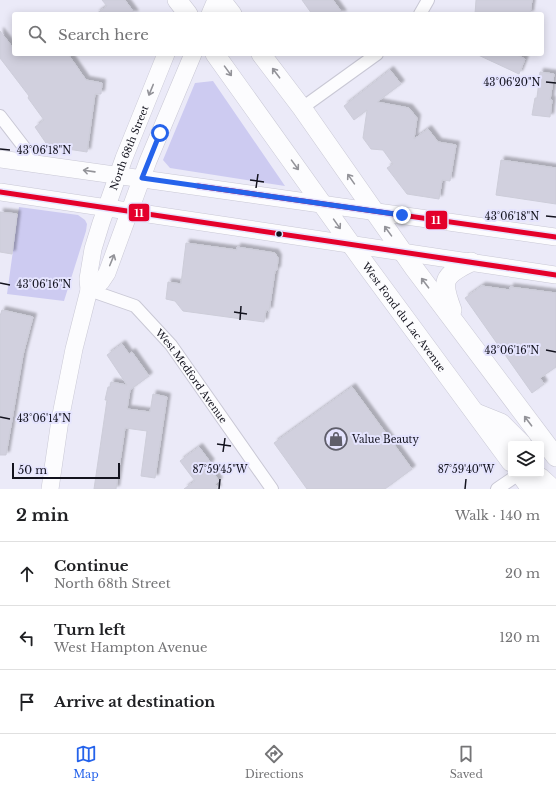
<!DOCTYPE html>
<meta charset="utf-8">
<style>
:root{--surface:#fff;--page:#f2f2f2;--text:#202124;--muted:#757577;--line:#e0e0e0;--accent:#2563eb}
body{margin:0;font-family:"Libre Baskerville",serif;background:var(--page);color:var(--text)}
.controls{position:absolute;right:12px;bottom:12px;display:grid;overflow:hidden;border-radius:4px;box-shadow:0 2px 10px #0003}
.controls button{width:36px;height:36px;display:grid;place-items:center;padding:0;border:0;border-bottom:1px solid var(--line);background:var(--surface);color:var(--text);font:20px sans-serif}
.scale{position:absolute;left:12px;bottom:10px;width:108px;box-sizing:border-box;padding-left:4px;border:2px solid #13131e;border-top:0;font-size:11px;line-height:14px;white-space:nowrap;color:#13131e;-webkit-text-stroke:3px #e5e4fe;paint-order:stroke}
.stop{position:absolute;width:12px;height:12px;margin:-9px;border:3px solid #2563eb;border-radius:50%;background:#fff}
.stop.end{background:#2563eb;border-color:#fff;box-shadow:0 1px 4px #0008}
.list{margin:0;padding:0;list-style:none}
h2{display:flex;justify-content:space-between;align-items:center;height:52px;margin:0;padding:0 16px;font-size:17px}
h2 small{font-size:13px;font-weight:400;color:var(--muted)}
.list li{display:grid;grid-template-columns:26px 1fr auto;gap:12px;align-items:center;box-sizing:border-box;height:64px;padding:0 16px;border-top:1px solid var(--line)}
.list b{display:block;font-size:15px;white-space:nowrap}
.list p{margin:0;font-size:13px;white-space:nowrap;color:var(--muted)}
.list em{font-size:13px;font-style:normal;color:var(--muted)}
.icon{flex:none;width:22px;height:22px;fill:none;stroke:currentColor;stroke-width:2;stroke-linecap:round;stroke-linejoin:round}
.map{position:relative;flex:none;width:556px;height:489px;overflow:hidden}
.search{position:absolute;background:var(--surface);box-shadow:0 2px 10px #0003;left:12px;right:12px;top:12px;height:44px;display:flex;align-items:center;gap:10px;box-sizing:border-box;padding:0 14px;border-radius:4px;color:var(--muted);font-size:15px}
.sheet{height:244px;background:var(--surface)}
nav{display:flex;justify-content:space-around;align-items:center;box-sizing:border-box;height:56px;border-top:1px solid var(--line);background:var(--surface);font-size:11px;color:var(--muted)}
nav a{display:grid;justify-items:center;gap:2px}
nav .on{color:var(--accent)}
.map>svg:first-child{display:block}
</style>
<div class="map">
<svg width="556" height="489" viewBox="0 0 556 489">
<defs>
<filter id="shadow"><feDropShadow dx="3.5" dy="-3.5" stdDeviation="1" flood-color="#0004"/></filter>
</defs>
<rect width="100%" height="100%" fill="#ebeaf8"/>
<path fill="#cdcbf1" d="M213 81 285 186 170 168 163 160 195 83Z
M19 207 78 215 85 220 87 224 86 231 64 301 7 294Z"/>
<path fill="#d1d0de" stroke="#cdcdd9" filter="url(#shadow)" d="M102 0H125L135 14H96L107 6Z
M302 0H333L343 14H312Z
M476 0H532L530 14H475Z
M0 31 14 49V54H68L86 80 102 83 101 94H95L87 152 48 146 35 127 44 120 28 98 29 96 0 58Z
M476 54H515L525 59 519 74Z
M390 70 401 84 377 102 409 108 417 118 414 139 428 129 438 142 456 145 450 181 442 180 439 199 407 194 387 168 393 164 383 150 371 149 363 138 367 110 354 120 344 106Z
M540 72 554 74 550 100H552L550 117 532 115 535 98H537Z
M501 160 556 168V204L496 195Z
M0 212 17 214 12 254 0 252Z
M186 243 237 250V247L275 253 278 258 277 270 275 271 269 311 266 310 264 322 183 311 175 301 166 299 168 282 181 284Z
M482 286 510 290V287L556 293V367L540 378 544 384 532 393 465 298Z
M2 310 33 317 23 355 6 455H0V316Z
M122 344 129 354 132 352 149 376 130 390 127 409 150 412 153 394 167 397 155 478 141 476 147 431 125 428 116 489H94L107 400H105L108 387H110L111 382 127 385 107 355Z
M352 387 412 469 385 489H307L274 443Z
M199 447 211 463 208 465 219 481 215 484 218 489H184L195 481 180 461Z"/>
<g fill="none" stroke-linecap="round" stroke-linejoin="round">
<g stroke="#c9c8d5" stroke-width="14">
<g id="street">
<path d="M420 14 428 0"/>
<path d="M302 108 377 54"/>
<path d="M0 116 37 164"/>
<path id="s1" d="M89 290 135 306 171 345 272 489"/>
<path d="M497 489 519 474"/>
</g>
</g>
<g stroke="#c9c8d5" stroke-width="18">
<g id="secondary">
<path d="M210 14 216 0"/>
<path d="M0 159 556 237"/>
<path d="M0 192 556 275"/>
<path d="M89 290 101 282 107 273 148 161 193 54"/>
<path id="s2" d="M50 489 60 420 74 349 89 290 88 279 93 249 101 223 124 158 166 54"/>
</g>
</g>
<g stroke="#c9c8d5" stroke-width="20">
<g id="primary">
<path d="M177 0 188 14"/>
<path d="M221 0 232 14"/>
<path id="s3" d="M215 54 363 261 511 462"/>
<path d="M261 54 302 108 414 268 556 457"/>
<path d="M452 310C441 281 442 276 471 262"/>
<path d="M476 413 501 423 522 444"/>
<path d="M520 474 531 489"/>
<path d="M534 474 541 478 553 489"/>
</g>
</g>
<use href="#street" stroke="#fcfcfe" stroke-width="12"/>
<use href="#secondary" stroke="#fcfcfe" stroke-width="17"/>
<use href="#primary" stroke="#fcfcfe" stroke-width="19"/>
<g stroke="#e5e4fe" stroke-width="8">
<path id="bus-1" d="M198 186 556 237
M0 192 556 275"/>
</g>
<use href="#bus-1" stroke="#e4002b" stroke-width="5"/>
</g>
<defs><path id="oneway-shaft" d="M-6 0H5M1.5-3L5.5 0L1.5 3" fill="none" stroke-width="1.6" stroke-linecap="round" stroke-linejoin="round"/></defs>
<g stroke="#939399">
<use href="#oneway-shaft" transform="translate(228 71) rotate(54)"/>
<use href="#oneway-shaft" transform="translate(276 73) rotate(-127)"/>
<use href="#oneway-shaft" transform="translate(151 90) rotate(112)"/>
<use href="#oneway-shaft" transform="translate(295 165) rotate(54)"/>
<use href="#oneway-shaft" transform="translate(89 171) rotate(-172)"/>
<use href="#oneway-shaft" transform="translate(351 179) rotate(-125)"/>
<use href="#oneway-shaft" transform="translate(337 224) rotate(55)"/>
<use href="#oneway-shaft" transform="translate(388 231) rotate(-126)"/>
<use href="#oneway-shaft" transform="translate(112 260) rotate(-68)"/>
<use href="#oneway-shaft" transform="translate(425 283) rotate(-127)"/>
<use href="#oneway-shaft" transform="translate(528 421) rotate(-127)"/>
</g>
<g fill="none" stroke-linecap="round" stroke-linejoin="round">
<path stroke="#2563eb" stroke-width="5" d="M160 133 142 178 402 215"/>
</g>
<path fill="none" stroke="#13131e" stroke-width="1.5" d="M546 82 556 83M0 149 10 150M250 180 264 182M256 188 258 174M546 216 556 217M0 283 10 285M234 312 247 314M240 320 241 306M546 350 556 352M0 417 10 419M217 444 231 446M223 452 225 438M219 489 220 479M465 489 466 479"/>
<defs>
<g id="shop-ring" transform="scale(1.15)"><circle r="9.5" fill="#e5e4fe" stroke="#5f5e6a" stroke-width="1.5"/><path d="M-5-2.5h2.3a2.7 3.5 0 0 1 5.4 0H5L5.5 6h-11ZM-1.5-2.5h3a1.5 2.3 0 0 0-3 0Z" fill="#5f5e6a"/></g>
</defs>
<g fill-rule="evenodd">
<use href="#shop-ring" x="336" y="439"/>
</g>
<circle fill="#13131e" stroke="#e5e4fe" stroke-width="1.5" cx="279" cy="234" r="3.5"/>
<g text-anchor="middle" stroke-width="4" stroke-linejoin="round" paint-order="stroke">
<g font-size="10" fill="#13131e" stroke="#e5e4fe">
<text dy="4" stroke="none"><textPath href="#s2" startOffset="352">North 68th Street</textPath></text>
<text dy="4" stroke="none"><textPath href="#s3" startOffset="324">West Fond du Lac Avenue</textPath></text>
<text dy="4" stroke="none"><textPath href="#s1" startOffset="139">West Medford Avenue</textPath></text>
</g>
<g font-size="10" fill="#13131e" stroke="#e5e4fe" text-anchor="start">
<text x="352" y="443">Value Beauty</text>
</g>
</g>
<g font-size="10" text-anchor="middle" fill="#13131e" stroke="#e5e4fe" stroke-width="4" stroke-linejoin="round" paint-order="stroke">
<text x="512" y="86">43°06'20"N</text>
<text x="44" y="154">43°06'18"N</text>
<text x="512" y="220">43°06'18"N</text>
<text x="44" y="288">43°06'16"N</text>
<text x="512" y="354">43°06'16"N</text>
<text x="44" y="422">43°06'14"N</text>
<text x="220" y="473">87°59'45"W</text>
<text x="466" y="473">87°59'40"W</text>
</g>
<g stroke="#e5e4fe" stroke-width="1.5">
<rect x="128" y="203" width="22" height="19" rx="4" fill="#e4002b"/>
<rect x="425" y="210" width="23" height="20" rx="4" fill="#e4002b"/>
</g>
<g font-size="11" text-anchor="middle" font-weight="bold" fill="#fff">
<text x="139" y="217">11</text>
<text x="436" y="224">11</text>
</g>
</svg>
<div class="controls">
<button><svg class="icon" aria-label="layers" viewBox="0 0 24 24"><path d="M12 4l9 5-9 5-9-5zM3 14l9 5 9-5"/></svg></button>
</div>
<div class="scale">50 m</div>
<div class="stop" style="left:160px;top:133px"></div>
<div class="stop end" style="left:402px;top:215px"></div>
<div class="search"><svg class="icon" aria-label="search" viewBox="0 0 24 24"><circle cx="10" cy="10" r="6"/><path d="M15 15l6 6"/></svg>Search here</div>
</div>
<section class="sheet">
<h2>2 min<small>Walk · 140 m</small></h2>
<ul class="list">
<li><svg class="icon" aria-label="ahead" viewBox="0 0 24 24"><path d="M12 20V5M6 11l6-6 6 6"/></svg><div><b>Continue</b><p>North 68th Street</p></div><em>20 m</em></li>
<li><svg class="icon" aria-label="left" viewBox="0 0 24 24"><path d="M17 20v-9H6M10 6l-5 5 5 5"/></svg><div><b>Turn left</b><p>West Hampton Avenue</p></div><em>120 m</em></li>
<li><svg class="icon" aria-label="arrive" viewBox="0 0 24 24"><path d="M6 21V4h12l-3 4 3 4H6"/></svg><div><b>Arrive at destination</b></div></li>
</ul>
</section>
<nav>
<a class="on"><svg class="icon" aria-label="map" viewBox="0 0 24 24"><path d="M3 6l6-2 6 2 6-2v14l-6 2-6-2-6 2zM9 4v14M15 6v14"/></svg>Map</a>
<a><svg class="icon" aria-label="directions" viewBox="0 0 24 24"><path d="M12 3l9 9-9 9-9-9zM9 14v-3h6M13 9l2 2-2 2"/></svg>Directions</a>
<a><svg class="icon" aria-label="saved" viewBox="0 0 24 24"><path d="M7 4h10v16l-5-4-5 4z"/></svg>Saved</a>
</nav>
